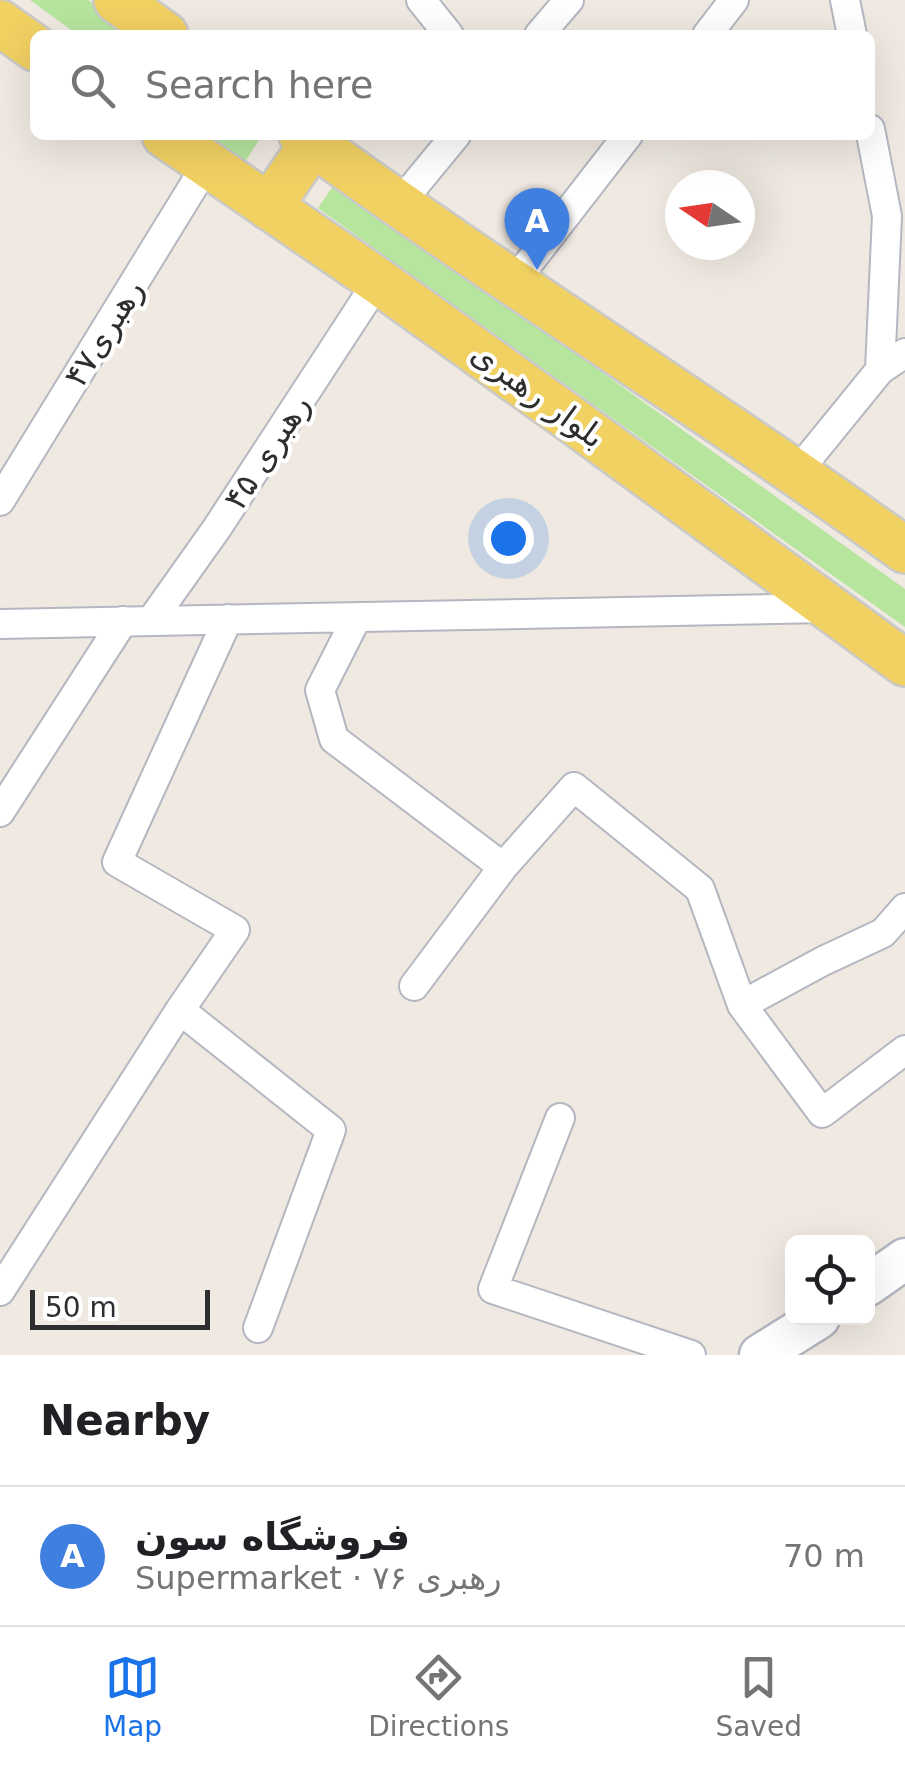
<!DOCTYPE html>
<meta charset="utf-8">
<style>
:root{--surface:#fff;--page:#f2f2f2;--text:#202124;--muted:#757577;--line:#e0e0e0;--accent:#1a73e8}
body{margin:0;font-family:"DejaVu Sans","Noto Naskh Arabic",sans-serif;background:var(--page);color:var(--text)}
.controls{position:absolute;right:30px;bottom:30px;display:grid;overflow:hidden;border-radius:15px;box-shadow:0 10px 40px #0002}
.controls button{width:90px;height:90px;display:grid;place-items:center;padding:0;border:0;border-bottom:2px solid var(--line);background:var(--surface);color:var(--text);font:50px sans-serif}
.compass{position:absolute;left:665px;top:170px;width:90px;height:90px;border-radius:50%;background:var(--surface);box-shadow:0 10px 40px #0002;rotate:283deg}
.scale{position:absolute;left:30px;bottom:25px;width:180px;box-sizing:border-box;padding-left:10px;border:5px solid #2e2e2e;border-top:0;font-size:28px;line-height:35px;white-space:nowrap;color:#2e2e2e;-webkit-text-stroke:8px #fff;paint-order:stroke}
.you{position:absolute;left:508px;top:538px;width:35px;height:35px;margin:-25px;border:8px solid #fff;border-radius:50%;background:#1a73e8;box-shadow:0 0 0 15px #1a73e833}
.badge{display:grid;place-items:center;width:65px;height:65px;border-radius:50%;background:var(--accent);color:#fff;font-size:32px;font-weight:700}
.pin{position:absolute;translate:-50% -82px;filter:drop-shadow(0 2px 5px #0008)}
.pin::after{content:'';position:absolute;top:52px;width:35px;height:30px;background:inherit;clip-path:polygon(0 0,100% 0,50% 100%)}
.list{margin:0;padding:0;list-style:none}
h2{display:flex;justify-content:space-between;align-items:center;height:130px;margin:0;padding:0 40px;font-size:42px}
h2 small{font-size:32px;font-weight:400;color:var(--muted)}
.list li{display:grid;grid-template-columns:65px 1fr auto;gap:30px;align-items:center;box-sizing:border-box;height:140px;padding:0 40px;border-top:2px solid var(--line)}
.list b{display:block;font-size:38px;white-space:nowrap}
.list p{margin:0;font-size:32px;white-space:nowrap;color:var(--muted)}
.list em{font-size:32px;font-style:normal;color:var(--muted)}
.icon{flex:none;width:55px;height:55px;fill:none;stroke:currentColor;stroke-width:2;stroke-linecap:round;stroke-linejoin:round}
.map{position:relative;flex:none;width:905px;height:1355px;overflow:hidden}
.search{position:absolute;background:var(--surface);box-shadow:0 10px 40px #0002;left:30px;right:30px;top:30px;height:110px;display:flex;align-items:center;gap:25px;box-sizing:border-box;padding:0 35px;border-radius:15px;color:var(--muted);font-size:38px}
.sheet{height:270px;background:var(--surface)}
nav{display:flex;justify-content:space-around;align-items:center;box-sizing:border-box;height:140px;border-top:2px solid var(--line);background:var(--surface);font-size:28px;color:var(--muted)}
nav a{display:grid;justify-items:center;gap:5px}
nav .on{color:var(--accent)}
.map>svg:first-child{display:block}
</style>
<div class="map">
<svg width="905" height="1355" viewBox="0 0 905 1355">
<rect width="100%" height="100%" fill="#efe9e1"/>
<path fill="#b6e59e" d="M30 0H88L135 35H78Z
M210 135H262L245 162Z
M336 182 905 589V627L318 208Z"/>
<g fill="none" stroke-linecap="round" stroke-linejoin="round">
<g stroke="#b4b7c1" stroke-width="32">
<path id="street" d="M421 0 449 35
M845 0 852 35
M539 35 569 0
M707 35 734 0
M870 129 887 216 880 370
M400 203 456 135
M514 282 628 135
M797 472 880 370 905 353
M0 501 207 164
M357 617 320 690 334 739 503 867 574 787 700 889 742 1005 822 1113 905 1050
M151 621 217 528 378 281
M0 624 827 608
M0 812 123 621
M414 986 503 867
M742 1005 823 961 883 933 905 908
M180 1010 331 1130 258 1328
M560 1118 493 1289 691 1355
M0 1291 180 1010 235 930 117 862 228 619"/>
</g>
<g stroke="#b4b7c1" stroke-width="45">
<path id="secondary" d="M868 1285 905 1259
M760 1355 819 1318"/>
</g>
<g stroke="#c9c9c9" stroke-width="50">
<path id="primary" d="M117 0 165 35
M0 23 35 48
M165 135 378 281 568 417 905 663
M302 135C499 279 707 407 905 550
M269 207 313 143"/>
</g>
<use href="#street" stroke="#fff" stroke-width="28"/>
<use href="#secondary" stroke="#fff" stroke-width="40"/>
<use href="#primary" stroke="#f2d163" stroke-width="45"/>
</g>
<g text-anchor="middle" stroke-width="8" stroke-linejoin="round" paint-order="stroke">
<g font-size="32" fill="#2e2e2e" stroke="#fff">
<text transform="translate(104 333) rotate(-58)" y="11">۴۷رهبری</text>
<text transform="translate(538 395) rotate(36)" y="11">بلوار رهبری</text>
<text transform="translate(267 452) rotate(-57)" y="11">رهبری ۴۵</text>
</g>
</g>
</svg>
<div class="controls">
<button><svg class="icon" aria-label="locate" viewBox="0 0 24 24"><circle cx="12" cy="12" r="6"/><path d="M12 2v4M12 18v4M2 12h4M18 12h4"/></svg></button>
</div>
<svg class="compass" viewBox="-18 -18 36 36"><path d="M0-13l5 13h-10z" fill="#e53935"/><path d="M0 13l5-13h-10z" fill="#757577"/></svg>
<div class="scale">50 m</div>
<div class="you"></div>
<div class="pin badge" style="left:537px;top:270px;background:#3f7fe0">A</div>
<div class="search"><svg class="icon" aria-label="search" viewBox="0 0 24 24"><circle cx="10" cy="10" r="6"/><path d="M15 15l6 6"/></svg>Search here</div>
</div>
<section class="sheet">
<h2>Nearby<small></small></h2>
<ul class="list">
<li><span class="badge" style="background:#3f7fe0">A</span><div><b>فروشگاه سون</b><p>Supermarket · رهبری ۷۶</p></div><em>70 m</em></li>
</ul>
</section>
<nav>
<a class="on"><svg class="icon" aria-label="map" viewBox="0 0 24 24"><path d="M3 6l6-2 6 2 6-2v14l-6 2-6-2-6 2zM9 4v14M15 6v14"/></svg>Map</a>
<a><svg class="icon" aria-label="directions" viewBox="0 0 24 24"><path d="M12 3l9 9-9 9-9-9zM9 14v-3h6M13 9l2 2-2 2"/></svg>Directions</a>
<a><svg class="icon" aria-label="saved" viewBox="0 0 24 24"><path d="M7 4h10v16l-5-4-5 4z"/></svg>Saved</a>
</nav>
